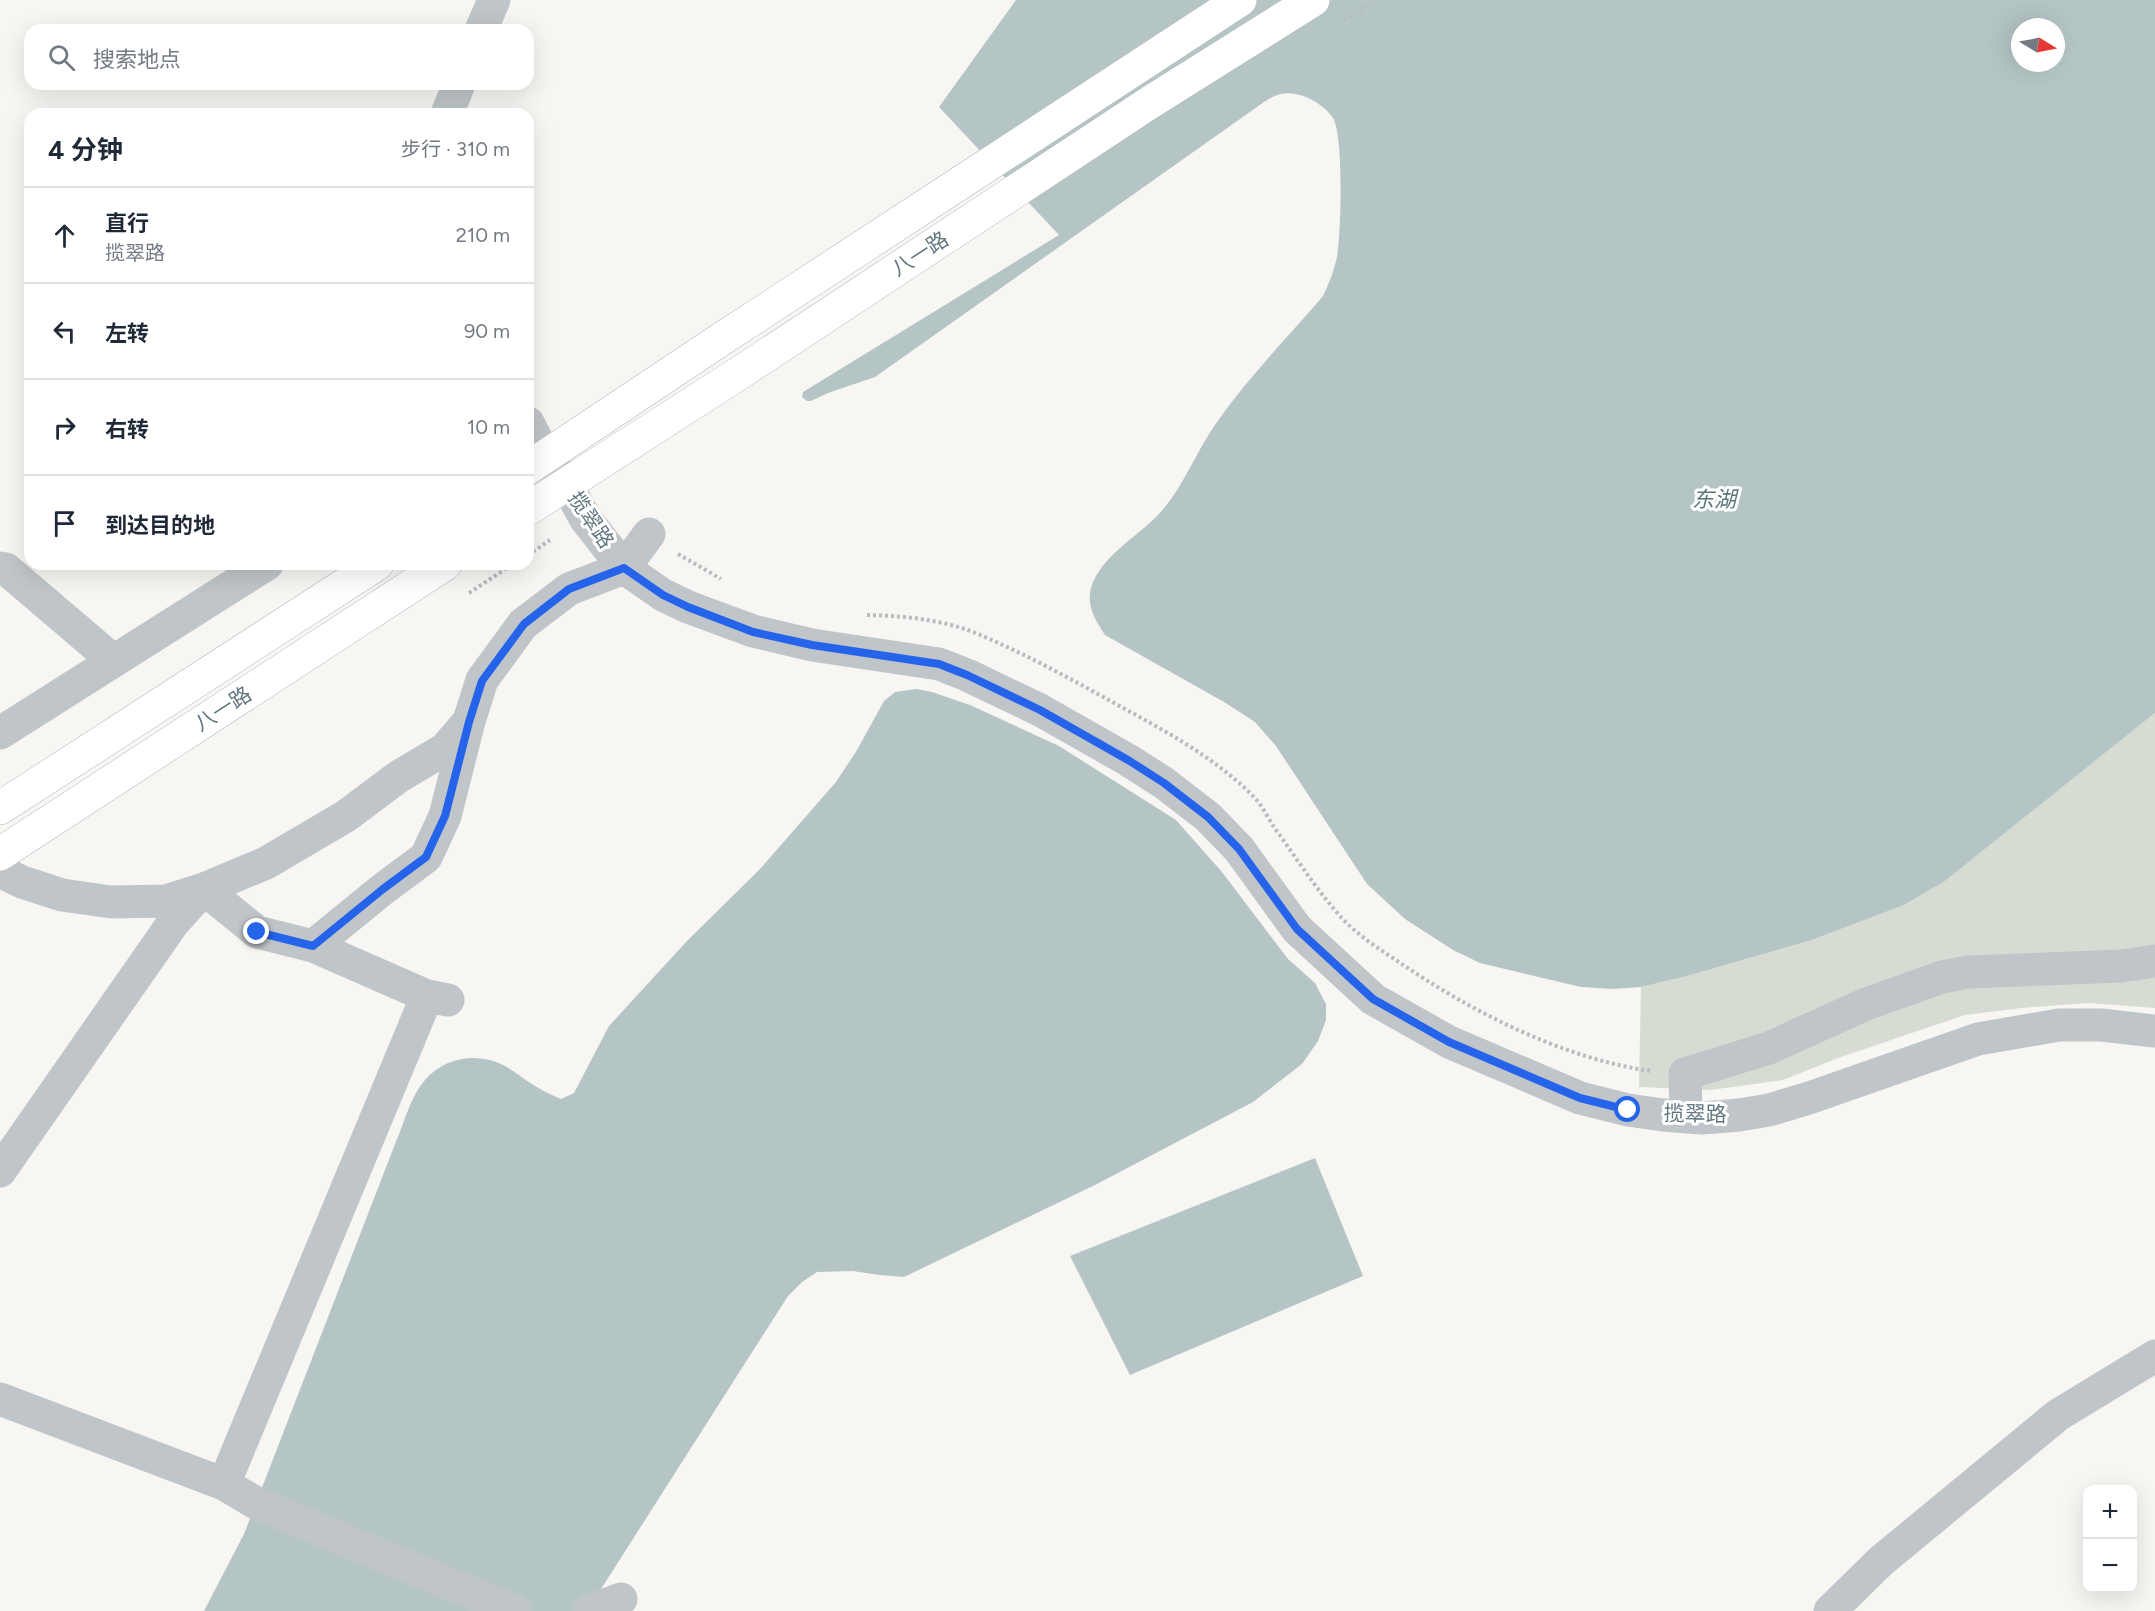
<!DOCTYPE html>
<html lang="zh">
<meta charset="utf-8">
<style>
:root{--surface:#fff;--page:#f6f6f7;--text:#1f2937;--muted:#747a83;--line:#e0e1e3}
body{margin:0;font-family:Figtree,"Noto Sans SC",sans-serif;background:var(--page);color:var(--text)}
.controls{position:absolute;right:18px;bottom:18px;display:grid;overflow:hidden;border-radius:12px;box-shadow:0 6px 24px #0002}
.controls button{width:54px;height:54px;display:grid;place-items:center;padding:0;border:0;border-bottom:2px solid var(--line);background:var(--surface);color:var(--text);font:30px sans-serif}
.compass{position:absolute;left:2011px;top:18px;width:54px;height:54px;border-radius:50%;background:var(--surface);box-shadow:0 6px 24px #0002;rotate:100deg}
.stop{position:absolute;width:18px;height:18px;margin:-14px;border:4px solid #2563eb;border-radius:50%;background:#fff}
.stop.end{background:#2563eb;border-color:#fff;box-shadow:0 2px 6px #0008}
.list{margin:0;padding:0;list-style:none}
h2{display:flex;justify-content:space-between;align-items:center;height:78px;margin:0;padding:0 24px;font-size:26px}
h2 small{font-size:20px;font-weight:400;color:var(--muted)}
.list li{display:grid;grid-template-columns:39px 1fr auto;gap:18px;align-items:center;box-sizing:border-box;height:96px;padding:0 24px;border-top:2px solid var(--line)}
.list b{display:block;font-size:22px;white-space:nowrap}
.list p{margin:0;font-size:20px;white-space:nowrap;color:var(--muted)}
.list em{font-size:20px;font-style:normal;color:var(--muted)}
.icon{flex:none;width:33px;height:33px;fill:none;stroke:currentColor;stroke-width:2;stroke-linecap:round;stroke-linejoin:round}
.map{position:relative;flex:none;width:2155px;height:1611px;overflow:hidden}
.search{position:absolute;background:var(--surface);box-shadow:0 6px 24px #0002;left:24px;top:24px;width:510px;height:66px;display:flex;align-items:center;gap:15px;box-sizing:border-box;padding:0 21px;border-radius:18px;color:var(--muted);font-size:22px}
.panel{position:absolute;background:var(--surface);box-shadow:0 6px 24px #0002;left:24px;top:108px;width:510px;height:462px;border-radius:18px}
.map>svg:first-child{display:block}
</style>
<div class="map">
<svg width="2155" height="1611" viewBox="0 0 2155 1611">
<rect width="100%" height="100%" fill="#f7f6f3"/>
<path fill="#d7dcd2" d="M2155 713V1008L2089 1003 2022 1008 1965 1015 1838 1058 1783 1080 1710 1090 1639 1087 1641 987 1687 976 1812 940 1904 905 1945 881Z"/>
<path fill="#b5c5c6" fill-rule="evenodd" d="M1016 0H2155V713L1945 881 1904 905 1812 940 1687 976 1641 987 1613 989 1581 987 1480 963 1453 950 1405 919 1367 884 1276 746 1255 722 1224 702 1105 635C1096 621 1086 606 1091 588 1100 557 1137 537 1158 515 1183 489 1196 451 1217 422 1248 378 1287 338 1323 296 1329 283 1334 271 1337 257 1341 233 1344 137 1333 118 1323 103 1299 90 1281 94 1275 95 1269 99 1264 102L875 377 828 393 811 401H807L802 397 803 392 1059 235 939 107ZM2020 27H2056V63H2020Z
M916 689 932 692 970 705 1059 746 1176 820 1222 872 1288 959 1315 983 1326 1004V1020L1318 1041 1302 1064 1253 1102 1097 1184 904 1277 879 1275 853 1271 817 1272 802 1282 788 1296 587 1611H204L244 1534 397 1139C405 1120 411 1096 425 1080 443 1058 476 1052 501 1064 512 1069 522 1078 532 1084 541 1090 551 1095 561 1099L574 1093 609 1026 687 941 760 869 836 782 857 750 884 701 895 692Z
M1315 1158 1363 1276 1130 1375 1070 1256Z"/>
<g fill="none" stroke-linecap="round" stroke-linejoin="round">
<g stroke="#b3b9bc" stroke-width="34">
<path id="major" d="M528 468 720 340 1240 0
M528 509 741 372 1149 103 1313 0
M0 808 377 564
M0 854 445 564"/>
</g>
<path stroke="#b7bcbe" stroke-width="4" stroke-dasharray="3 3" stroke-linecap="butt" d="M1344 20 1376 0
M678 554 721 579
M528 555 550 540
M469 593 513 564
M867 615C903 616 939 619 973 632 1022 652 1069 678 1116 704 1165 731 1216 758 1255 798 1263 807 1269 820 1276 830 1297 859 1316 889 1340 916 1357 935 1379 949 1399 962 1470 1011 1566 1060 1652 1071"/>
<path stroke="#bfc5c8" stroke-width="33" d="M481 30 494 0
M447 114 459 84
M528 423 546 457 566 483 585 518 624 568 663 595 688 607 753 631 812 645 939 664 967 675 1040 710 1128 760 1164 783 1208 817 1239 849 1297 929 1373 999 1449 1042 1580 1098 1628 1110 1663 1115 1702 1118 1739 1115 1769 1110 1809 1098 1978 1039 2059 1025H2101L2155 1031
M0 568 6 569 114 661
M0 733 267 564
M0 871 22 882 62 895 111 902 166 901 204 889 266 863 346 816 398 777 445 749 469 721 482 680 523 624 569 589 624 568 649 534
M313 946 383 889 426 857 445 816 468 725
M1686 1117 1685 1074 1769 1048 1866 1004 1942 977 1968 972 2121 966 2155 961
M0 1171 173 923 204 889 257 932 313 946 427 996 448 1000
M0 1399 224 1484 427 996
M224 1484 256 1503 515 1611
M589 1611 621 1599
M1830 1611 1881 1561 2058 1415 2155 1356"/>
<use href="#major" stroke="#fff" stroke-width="33"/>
</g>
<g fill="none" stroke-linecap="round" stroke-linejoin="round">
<path stroke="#2563eb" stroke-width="8" d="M257 932 313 946 383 889 426 857 445 816 469 722 482 681 524 624 569 589 624 568 663 595 688 607 753 632 812 645 939 664 967 675 1040 710 1128 760 1164 783 1208 817 1239 849 1297 929 1373 999 1449 1042 1580 1098 1628 1110"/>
</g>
<g text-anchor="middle" stroke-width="6" stroke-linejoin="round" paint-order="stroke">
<g font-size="21" fill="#61777f" stroke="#fff">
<text transform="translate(920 254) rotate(-33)" y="7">八一路</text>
<text transform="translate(591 520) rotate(56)" y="7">揽翠路</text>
<text transform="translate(223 709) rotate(-33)" y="7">八一路</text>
<text transform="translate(1695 1114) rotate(1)" y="7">揽翠路</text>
</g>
<g font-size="22" font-style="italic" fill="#5c777a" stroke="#fff">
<text x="1714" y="507">东湖</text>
</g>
</g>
</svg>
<div class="controls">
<button>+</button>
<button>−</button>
</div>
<svg class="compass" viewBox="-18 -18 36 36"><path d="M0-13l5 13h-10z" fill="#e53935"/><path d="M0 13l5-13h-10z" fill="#747a83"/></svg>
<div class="stop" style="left:1628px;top:1110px"></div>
<div class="stop end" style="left:257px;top:932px"></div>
<div class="search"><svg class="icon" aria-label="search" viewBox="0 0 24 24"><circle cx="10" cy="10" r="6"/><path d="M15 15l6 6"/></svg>搜索地点</div>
<section class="panel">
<h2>4 分钟<small>步行 · 310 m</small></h2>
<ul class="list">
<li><svg class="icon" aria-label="ahead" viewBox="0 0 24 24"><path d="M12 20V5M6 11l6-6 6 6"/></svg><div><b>直行</b><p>揽翠路</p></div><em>210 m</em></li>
<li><svg class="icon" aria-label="left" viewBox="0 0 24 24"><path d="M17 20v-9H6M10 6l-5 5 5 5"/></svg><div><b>左转</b></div><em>90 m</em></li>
<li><svg class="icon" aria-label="right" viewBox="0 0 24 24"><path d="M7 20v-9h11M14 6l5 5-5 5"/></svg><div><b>右转</b></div><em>10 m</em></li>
<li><svg class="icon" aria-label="arrive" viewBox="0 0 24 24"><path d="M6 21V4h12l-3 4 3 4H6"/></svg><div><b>到达目的地</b></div></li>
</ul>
</section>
</div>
